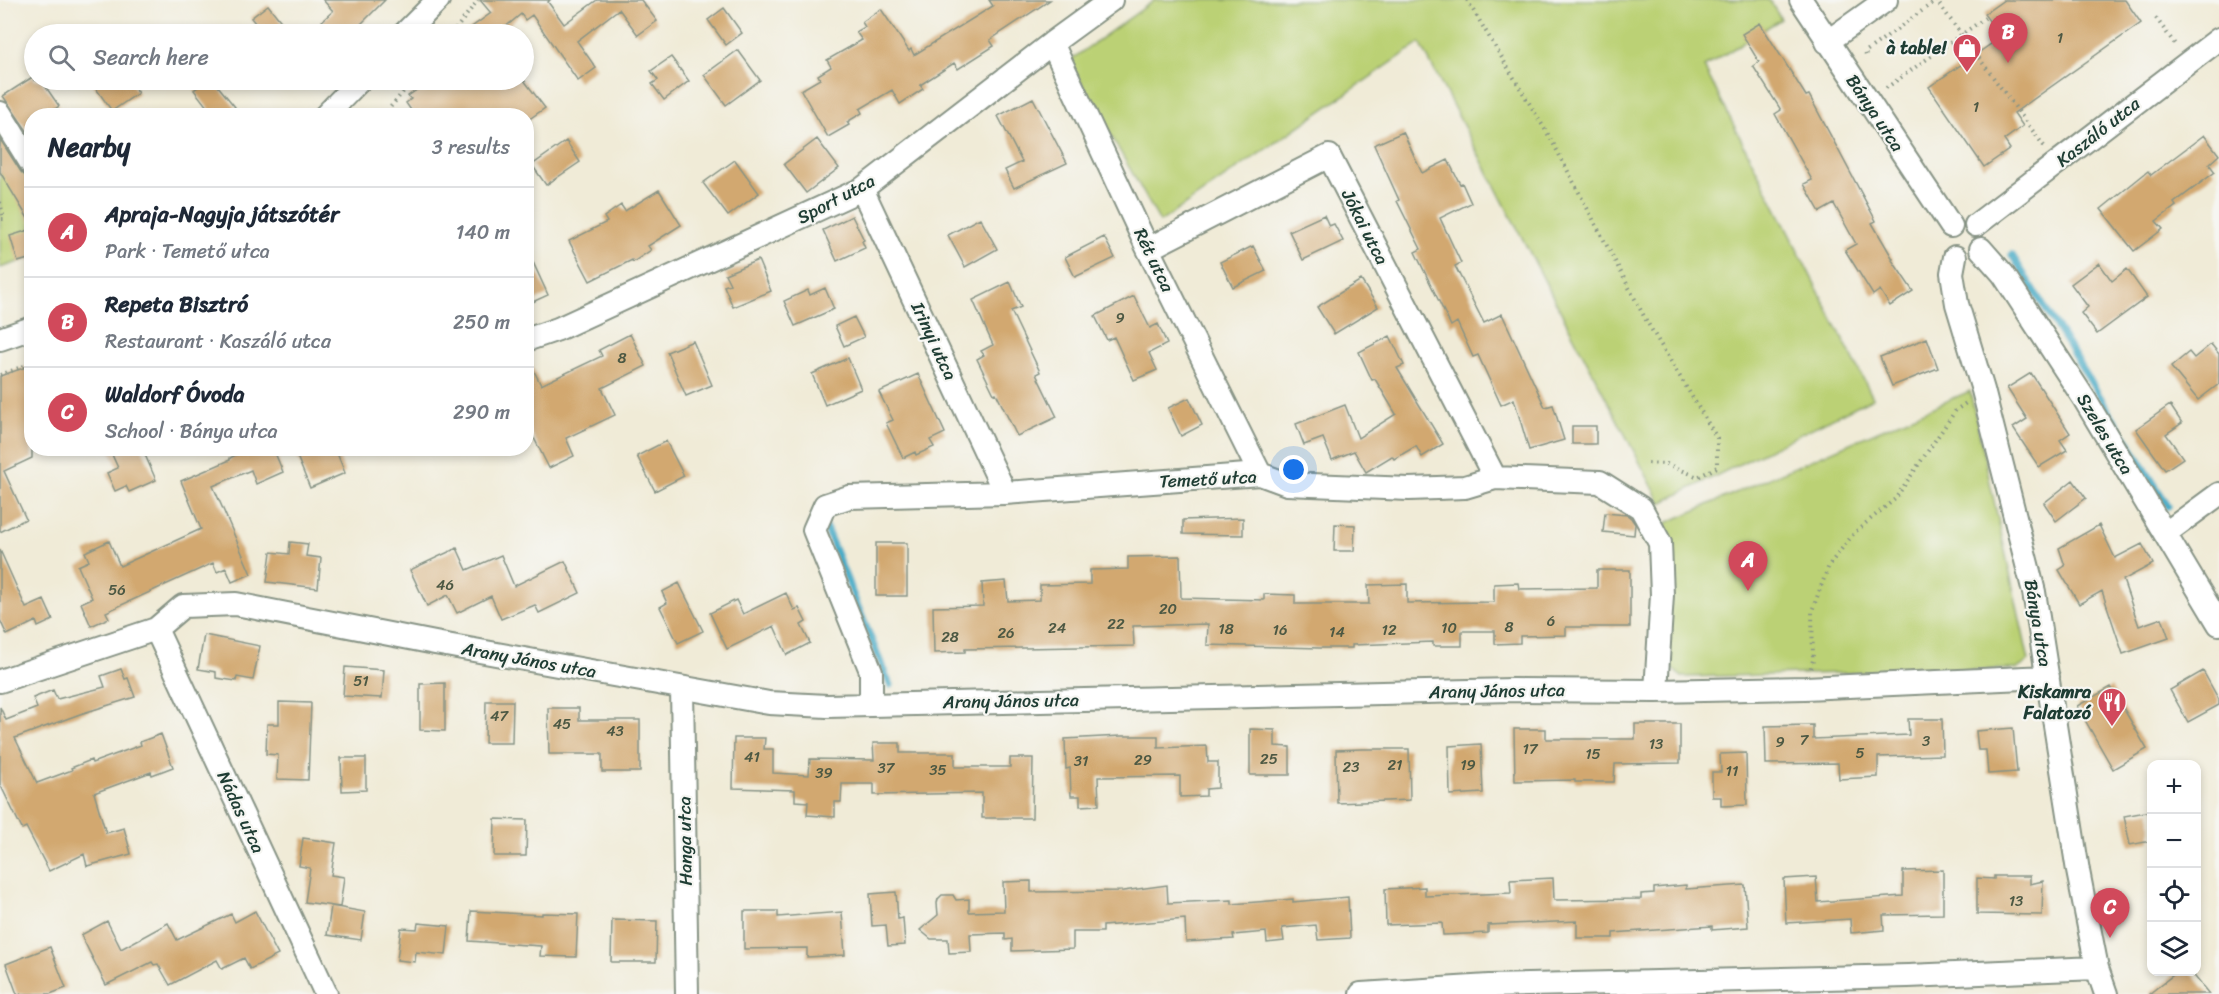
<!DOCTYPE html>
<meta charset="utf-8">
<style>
:root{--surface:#fff;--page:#f2f2f3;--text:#1f2937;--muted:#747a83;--line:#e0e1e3;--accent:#d1495b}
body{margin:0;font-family:Sriracha,sans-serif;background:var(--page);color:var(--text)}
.controls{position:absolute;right:18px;bottom:18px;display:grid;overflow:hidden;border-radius:12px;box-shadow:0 3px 9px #0003}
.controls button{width:54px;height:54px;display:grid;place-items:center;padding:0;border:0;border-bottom:2px solid var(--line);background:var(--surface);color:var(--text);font:30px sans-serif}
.you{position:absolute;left:1294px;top:470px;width:21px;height:21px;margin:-15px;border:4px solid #fff;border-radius:50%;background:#1a73e8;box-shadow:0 0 0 9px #1a73e833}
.badge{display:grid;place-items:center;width:39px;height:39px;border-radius:50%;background:var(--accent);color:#fff;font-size:20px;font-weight:700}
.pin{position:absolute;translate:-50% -50px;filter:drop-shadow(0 2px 3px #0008)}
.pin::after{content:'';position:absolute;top:32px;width:21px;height:18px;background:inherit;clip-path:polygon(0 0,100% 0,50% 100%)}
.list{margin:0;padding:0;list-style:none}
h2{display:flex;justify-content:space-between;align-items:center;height:78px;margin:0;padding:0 24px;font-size:26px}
h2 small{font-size:20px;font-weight:400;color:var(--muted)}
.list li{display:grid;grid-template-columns:39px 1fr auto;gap:18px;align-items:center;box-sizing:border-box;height:90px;padding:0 24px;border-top:2px solid var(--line)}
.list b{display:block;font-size:22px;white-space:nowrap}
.list p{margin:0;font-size:20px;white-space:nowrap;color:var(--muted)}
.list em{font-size:20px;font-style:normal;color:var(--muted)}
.icon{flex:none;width:33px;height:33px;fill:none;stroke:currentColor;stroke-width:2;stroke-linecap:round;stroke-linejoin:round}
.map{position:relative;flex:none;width:2219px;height:994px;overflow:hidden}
.search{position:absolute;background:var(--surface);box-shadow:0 3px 9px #0003;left:24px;top:24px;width:510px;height:66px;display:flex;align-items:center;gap:15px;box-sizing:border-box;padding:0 21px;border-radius:33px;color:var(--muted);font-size:22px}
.panel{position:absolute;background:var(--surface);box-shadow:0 3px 9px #0003;left:24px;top:108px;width:510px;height:348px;border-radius:24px}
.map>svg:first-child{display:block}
</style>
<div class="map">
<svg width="2219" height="994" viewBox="0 0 2219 994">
<rect width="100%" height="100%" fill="#f6f6f2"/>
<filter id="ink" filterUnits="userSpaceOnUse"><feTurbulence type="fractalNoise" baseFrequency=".0167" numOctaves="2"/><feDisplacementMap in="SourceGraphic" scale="12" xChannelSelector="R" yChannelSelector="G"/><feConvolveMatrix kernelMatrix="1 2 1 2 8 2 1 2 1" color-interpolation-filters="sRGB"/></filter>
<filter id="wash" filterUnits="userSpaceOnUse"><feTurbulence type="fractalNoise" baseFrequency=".008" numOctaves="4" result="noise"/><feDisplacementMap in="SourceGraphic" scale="24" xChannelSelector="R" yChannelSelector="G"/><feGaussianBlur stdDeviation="1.35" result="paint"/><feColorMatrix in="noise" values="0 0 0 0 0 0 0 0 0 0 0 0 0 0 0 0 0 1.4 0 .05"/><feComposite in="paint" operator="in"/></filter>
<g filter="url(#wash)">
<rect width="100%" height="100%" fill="#f0ebd7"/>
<path fill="#bbd175" stroke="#6d8754" stroke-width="1.5" d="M1155 0H1769L1781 19 1704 67 1873 398 1661 503 1420 43 1160 222 1069 61Z
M0 130 32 182 31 258 0 268Z
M1970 391 2029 661 2017 669 1682 677 1670 667 1666 523Z"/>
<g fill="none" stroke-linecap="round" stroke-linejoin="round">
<path stroke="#46abc6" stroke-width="7" d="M2012 255 2168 506
M826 528 890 685"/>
</g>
<g id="blocks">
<path fill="#d2a870" d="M323 0H385L351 34H335L322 21 333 11Z
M480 0H550L548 2 564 24 597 0H641L657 21 638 35 619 9 577 41 596 68 578 81 532 15 525 20 521 14 497 34H462L491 13Z
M989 0H1050L990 40 994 46 958 69 954 63 920 85 923 89 900 104 892 90 860 109 862 113 847 122 849 125 828 137 801 90 820 79 818 75 831 67 827 60 862 40 856 32 865 27 862 22 881 9 909 51 911 49 914 55 993 6Z
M2004 0H2125L2141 23 2014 113 2023 126 2004 140 2010 149 1984 167 1929 87 2001 37 1984 14Z
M268 5 291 34H264L251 18Z
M724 8 742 33 726 45 708 20Z
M1760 23 1806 96 1809 95 1876 221 1872 223 1893 259 1892 260 1913 291 1890 306 1880 290 1873 295 1845 250 1856 244 1834 204 1820 212 1804 184 1812 180 1775 114 1781 110 1753 66 1759 62 1742 34Z
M738 50 760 80 726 105 704 75Z
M671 57 689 81 664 100 652 84 658 80 651 71Z
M34 76V80H41L59 106 45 116H32V138L3 96Z
M90 80H129L138 93 112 111Z
M207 80H213L235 107 225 116H214L194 90Z
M431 80H524L545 108 528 120 526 116H415L406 103 411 99 408 96Z
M1033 98 1067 163 1014 188 1005 170 1022 162 998 116Z
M1403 132 1422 173 1448 160 1460 184 1462 183 1471 203 1440 218 1461 263 1455 266 1484 323 1502 314 1545 407 1553 405 1564 440 1529 450 1514 399 1501 405 1478 355 1473 357 1457 322 1451 326 1415 252 1421 249 1397 201 1399 200 1374 145Z
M2204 135 2219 155 2209 164 2215 172 2174 203 2176 206 2156 221 2163 229 2134 251 2101 209 2148 171 2151 175Z
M0 139 21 172 32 182V225L0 172Z
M817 139 839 168 806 193 784 164Z
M566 141 580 162 546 185 532 165Z
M735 160 759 193 728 216 703 183Z
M659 190 681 225 648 246 651 250 633 262 632 260 590 281 569 241 607 222 604 217 621 205 625 211Z
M1324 215 1329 226 1334 224 1343 241 1303 260 1289 231Z
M852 216 864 240 862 241 865 248 837 261 823 230Z
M980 218 997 249 965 267 948 235Z
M32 229V258L18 262 10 236Z
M1104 237 1115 258 1075 277 1065 257Z
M1253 246 1266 271 1233 287 1220 262Z
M526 247 548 295 526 305Z
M758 260 771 291 733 307 724 286 730 284 725 274Z
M2099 263 2112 281 2127 269 2147 297 2097 334 2081 313 2088 307 2071 284Z
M1361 280 1378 307 1334 334 1317 307Z
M1010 282 1021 307 1011 311 1040 372 1036 374 1057 417 1017 436 996 393 994 394 977 359 984 355 981 351 993 345 973 300Z
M825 288 834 309 795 326 784 301 808 290 810 295Z
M1134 296 1150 328 1158 324 1167 344 1149 353 1157 370 1134 380 1114 337 1107 340 1095 316Z
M854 317 864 337 844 346 835 326Z
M630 334 646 366 602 388 615 415 566 438 574 456 549 468 526 422V355L541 385 602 356 599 350Z
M1390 336 1404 365 1397 368 1443 444 1422 457 1416 446 1394 459 1392 456 1366 472 1354 451 1332 460 1323 438 1304 445 1296 424 1345 405 1358 438 1396 414 1375 379 1372 380 1359 352Z
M1927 338 1938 368 1892 386 1880 357Z
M693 341 712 385 686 396 667 352Z
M2211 344 2219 354V384L2198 400 2171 367 2189 352 2194 358Z
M848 358 861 389 825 405 812 374Z
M32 365V458L4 471 26 519 0 532V376Z
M2031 373 2070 433 2060 440 2067 450 2039 467 2013 428 2027 419 2007 388Z
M918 374 945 433 930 440 934 447 916 455 915 452 903 458 886 423 893 420 879 392Z
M1189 398 1202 425 1181 436 1168 408Z
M2170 405 2182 423 2166 434 2183 458 2165 470 2136 429Z
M1572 426H1596V444H1572Z
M666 441 684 476 655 491 637 456Z
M109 448H142L156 480 129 492 126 486 115 491 107 473 118 468Z
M233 448H273L283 472 256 484 251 470 213 486 251 574 232 582 226 568 217 572 213 563 106 612 109 618 91 626 81 603 92 598 78 566 89 561 85 552 109 541 120 566 201 529 181 481 230 460V458L236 455Z
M310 448H335L345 473 310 488 296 454Z
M2073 480 2086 498 2056 521 2044 503Z
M1605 513 1627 515 1631 518 1635 524 1634 535 1603 532Z
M1243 518V535L1183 534V520Z
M1335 524 1355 525 1354 551H1334Z
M2099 525 2115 558 2142 544 2153 564 2123 580 2139 626 2162 618 2169 638 2123 654 2102 591 2079 604 2059 570 2065 566 2059 548Z
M290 542 308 544 306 556 321 558 318 588 267 582 271 552 289 554Z
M876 543H907V596H876Z
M457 548 467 570 501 555 514 586 565 561 580 593 539 613 535 605 501 619 491 596 457 613 448 595 427 606 410 570Z
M0 550 26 608 44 600 53 620 38 627 36 621 7 635 0 620Z
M1180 556 1181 598 1264 600V594L1295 595V604H1369L1368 585 1407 584V603L1494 602V584L1518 583 1519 589 1597 588V570H1630V627H1566V635L1520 636V643L1495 644V631H1462V646H1433V642L1352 645V648H1320L1207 645 1208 624 1133 626 1134 646 965 649V652L934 653 933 607 983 606 982 583 1006 581 1008 601 1040 600V585L1090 584V570L1128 569V557Z
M679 583 703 631 678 643 660 607 667 603 662 592Z
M786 593 794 610 799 608 806 622 801 625 810 643 787 655 774 626 727 649 710 613 736 600 743 614Z
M204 635 260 646 253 680 237 677 236 681 216 678V672L198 669Z
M345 667 384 670 382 698 343 696Z
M121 669 125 679 128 678 135 697 80 714 15 738 37 783 72 770 71 768 91 760 92 763 141 745 140 742 161 734 173 767 152 775 151 772 94 793 106 833 124 828 131 854 87 866 84 854 49 871 26 827 22 829 0 784V707L6 720 37 708 33 698 53 690 57 699 105 687 101 676Z
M2203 671 2219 700V705L2188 722 2170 690Z
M445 683V731L420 730V684Z
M2111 687 2147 749 2113 769 2077 706Z
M486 701H513L512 743H485Z
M279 702 311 703 308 780 277 779 278 755 266 754 267 724H279Z
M548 708H579V720H640V772H602V754H549Z
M1908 719H1942L1943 755 1878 757V777L1839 779 1838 763 1766 764 1765 726 1813 725V739L1909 735Z
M1635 724H1680V763L1615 764 1614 782H1575V780L1515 781 1514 729H1546V739H1635Z
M2013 728 2017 772 1988 774 1986 750H1978L1976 731Z
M1250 729 1275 730V746L1290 747V775H1250Z
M1121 736H1158V748L1207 746 1208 762H1218V788L1206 789V796L1180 797V776L1098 777 1099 805 1080 806V796H1071L1070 768 1066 769 1065 739Z
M734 738H765L764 749H773V773L809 775 810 759 874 760 873 743H900V753H955V767H1010V758H1033L1032 818H982V793L874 795V784H842L841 802H835V817L807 815 808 802 795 801V790L733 788Z
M1481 744 1483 793 1450 795 1449 746Z
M1362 749H1409L1410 800 1337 803 1336 750Z
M1746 753 1747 805 1721 806V797H1712V772H1721L1720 754Z
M341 758H366V790L342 791Z
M2151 811V841L2130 845 2124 816Z
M495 819 527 820 526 856H494Z
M303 838 336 843 331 875 344 877 340 907 305 902 310 868 299 866Z
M1943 870V914L1883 915 1884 930 1851 933 1850 919 1786 923 1784 879 1816 877 1818 902 1903 896V871Z
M1994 876H2030V884L2043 881 2042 915 1977 914V878L1994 879Z
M1553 878 1554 900 1641 899V894L1654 893V888L1686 885V889L1745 885 1748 927 1712 930V926L1613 933V938H1577V921L1488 925V933L1443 935 1442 923 1386 925 1385 889 1425 887V896L1511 893 1510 880Z
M1031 881V892L1123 891 1167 885 1168 903 1232 900V904L1293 899V902L1348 897 1350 938 1318 940 1316 925 1282 928 1284 941 1267 943 1266 932 1233 935 1234 939 1186 942 1185 919 1103 926V932H1073V949L1012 951V939L1005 940V933L970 934 971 952 949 953 948 939H931L920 930 938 915 937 903 938 899 942 895H953L956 900 969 899V912L1004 911 1003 882Z
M896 892 898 919 903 918 905 945 888 946 886 925 872 926 870 894Z
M331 906 365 912 361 940 327 935Z
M255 911 278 955 250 969 244 958 222 969 217 960 170 985 158 964 154 965 152 962 106 985 81 935 107 921 121 949 168 923 177 940 231 914 235 922Z
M471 911 542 915V913L578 914 576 957 540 956 541 946 469 941Z
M744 911H778V917L842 912 845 955 807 957V948L744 949Z
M612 920 657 921 656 962H611Z
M418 923 449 926 446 955 416 952 415 962 397 960 401 928 417 929Z
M50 947 66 988 50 994H17L6 964Z
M2177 972H2191L2209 994H2149Z"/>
</g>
</g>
<g filter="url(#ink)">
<use href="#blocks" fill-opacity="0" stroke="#889486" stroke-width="1.5"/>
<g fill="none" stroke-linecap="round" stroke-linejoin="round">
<g stroke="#889486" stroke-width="26">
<path id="minor" d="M1801 0 1951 226
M404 34 438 0
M1827 42 1886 0
M1052 43 1148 249 1260 474
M0 113 32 165
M325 116 360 80
M862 189 1005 493
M1976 225 2219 39
M1148 249 1329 156 1495 478
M1981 249 2003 274 2085 400 2219 624
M1955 257 1952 273 1957 304 1983 390 2034 592 2078 871 2097 968 2106 994
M0 339 32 328
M526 340 558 329 862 189 1052 43 1111 0
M2166 533 2219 494
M156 629 326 994
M0 681 156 629 183 606 236 604 435 643 769 703 827 706 1512 690 1656 691 1805 688 2048 677
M682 688 687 994
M871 704V671L814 530 825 505 849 497 1005 493 1260 474 1287 484 1409 489 1465 487 1495 478 1600 482 1641 508 1660 543 1662 595 1656 691
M1361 994 1489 986 1908 976 2097 968"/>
</g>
<path stroke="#889486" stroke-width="4" stroke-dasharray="1.5 4.5" stroke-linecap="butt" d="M1467 0 1552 141 1647 322 1717 438V467L1698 477 1667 464 1646 463
M1936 0 2044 146
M2156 18 2177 47
M452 34 478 0
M1866 55 1865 52 1937 0
M1886 88 1985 18
M383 116 413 80
M0 202 4 219H0
M0 375 32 363
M1811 668 1813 660 1812 611 1829 565 1855 532 1895 499 1956 410 1966 403"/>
<use href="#minor" stroke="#fff" stroke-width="22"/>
</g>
</g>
<defs>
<g id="shop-pin" transform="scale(1.5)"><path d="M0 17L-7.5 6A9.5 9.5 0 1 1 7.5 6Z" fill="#d1495b" stroke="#f6f6f2"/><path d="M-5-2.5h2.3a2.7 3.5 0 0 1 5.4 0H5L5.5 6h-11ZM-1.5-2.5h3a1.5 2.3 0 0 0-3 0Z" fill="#fff"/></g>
<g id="restaurant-pin" transform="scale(1.5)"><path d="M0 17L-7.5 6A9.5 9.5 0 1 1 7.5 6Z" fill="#d1495b" stroke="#f6f6f2"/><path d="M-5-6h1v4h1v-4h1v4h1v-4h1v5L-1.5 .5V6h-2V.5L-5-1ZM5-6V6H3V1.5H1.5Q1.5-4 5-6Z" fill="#fff"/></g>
</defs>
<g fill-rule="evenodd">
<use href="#shop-pin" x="1967" y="48"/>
<use href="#restaurant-pin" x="2112" y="702"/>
</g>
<g text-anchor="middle" stroke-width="4.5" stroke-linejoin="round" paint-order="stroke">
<g font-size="15" fill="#4c5843">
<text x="2060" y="43">1</text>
<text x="1976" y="112">1</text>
<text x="1120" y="323">9</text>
<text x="622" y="363">8</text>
<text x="445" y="590">46</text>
<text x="117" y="595">56</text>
<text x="1168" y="614">20</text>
<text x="1551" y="626">6</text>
<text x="1116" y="629">22</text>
<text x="1509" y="632">8</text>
<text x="1057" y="633">24</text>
<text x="1449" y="633">10</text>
<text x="1226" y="634">18</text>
<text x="1280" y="635">16</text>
<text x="1389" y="635">12</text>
<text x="1337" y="637">14</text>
<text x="1006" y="638">26</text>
<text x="950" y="642">28</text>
<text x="361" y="686">51</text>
<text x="499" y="721">47</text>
<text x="562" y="729">45</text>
<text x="615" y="736">43</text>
<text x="1804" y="745">7</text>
<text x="1926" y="746">3</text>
<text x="1780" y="747">9</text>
<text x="1656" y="749">13</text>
<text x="1530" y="754">17</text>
<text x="1860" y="758">5</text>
<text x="1593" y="759">15</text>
<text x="752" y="762">41</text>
<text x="1269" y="764">25</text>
<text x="1143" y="765">29</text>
<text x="1081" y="766">31</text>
<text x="1395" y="770">21</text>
<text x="1468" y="770">19</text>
<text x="1351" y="772">23</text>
<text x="886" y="773">37</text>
<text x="938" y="775">35</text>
<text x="1732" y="776">11</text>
<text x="824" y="778">39</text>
<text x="2016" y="906">13</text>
</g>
<g font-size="18" font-weight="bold" fill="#1f3d34" stroke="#f6f6f2" text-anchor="end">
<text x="1946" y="54">à table!</text>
<text x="2091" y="698">Kiskamra<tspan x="2091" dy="21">Falatozó</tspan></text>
</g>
<g font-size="18" fill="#1f3d34" stroke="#f6f6f2">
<text transform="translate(1875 113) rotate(56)" y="6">Bánya utca</text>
<text transform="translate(2098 132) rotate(-38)" y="6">Kaszáló utca</text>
<text transform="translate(836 199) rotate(-28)" y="6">Sport utca</text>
<text transform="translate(1365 227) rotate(63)" y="6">Jókai utca</text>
<text transform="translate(1154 260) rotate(64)" y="6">Rét utca</text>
<text transform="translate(934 341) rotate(65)" y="6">Irinyi utca</text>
<text transform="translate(2105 434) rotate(59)" y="6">Szeles utca</text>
<text transform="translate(1208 479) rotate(-3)" y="6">Temető utca</text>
<text transform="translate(2038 623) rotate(80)" y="6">Bánya utca</text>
<text transform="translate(529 660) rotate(10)" y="6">Arany János utca</text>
<text transform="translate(1497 691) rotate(-1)" y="6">Arany János utca</text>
<text transform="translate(1011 701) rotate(-1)" y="6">Arany János utca</text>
<text transform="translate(241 812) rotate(65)" y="6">Nádas utca</text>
<text transform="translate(685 841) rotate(-91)" y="6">Hanga utca</text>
</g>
</g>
</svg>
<div class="controls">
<button>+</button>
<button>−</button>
<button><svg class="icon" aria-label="locate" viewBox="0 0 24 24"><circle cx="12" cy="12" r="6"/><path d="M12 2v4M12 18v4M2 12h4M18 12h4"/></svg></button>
<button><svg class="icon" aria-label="layers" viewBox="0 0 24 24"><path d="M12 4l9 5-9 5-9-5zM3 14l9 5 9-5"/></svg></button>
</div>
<div class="you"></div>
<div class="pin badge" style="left:1748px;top:591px">A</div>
<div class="pin badge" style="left:2008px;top:63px">B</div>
<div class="pin badge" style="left:2110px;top:938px">C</div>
<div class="search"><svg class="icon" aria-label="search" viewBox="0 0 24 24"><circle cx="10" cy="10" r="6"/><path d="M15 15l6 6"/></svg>Search here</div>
<section class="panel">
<h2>Nearby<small>3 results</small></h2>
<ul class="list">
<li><span class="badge">A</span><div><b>Apraja-Nagyja játszótér</b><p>Park · Temető utca</p></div><em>140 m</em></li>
<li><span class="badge">B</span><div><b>Repeta Bisztró</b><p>Restaurant · Kaszáló utca</p></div><em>250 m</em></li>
<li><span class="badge">C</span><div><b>Waldorf Óvoda</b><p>School · Bánya utca</p></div><em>290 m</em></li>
</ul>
</section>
</div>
